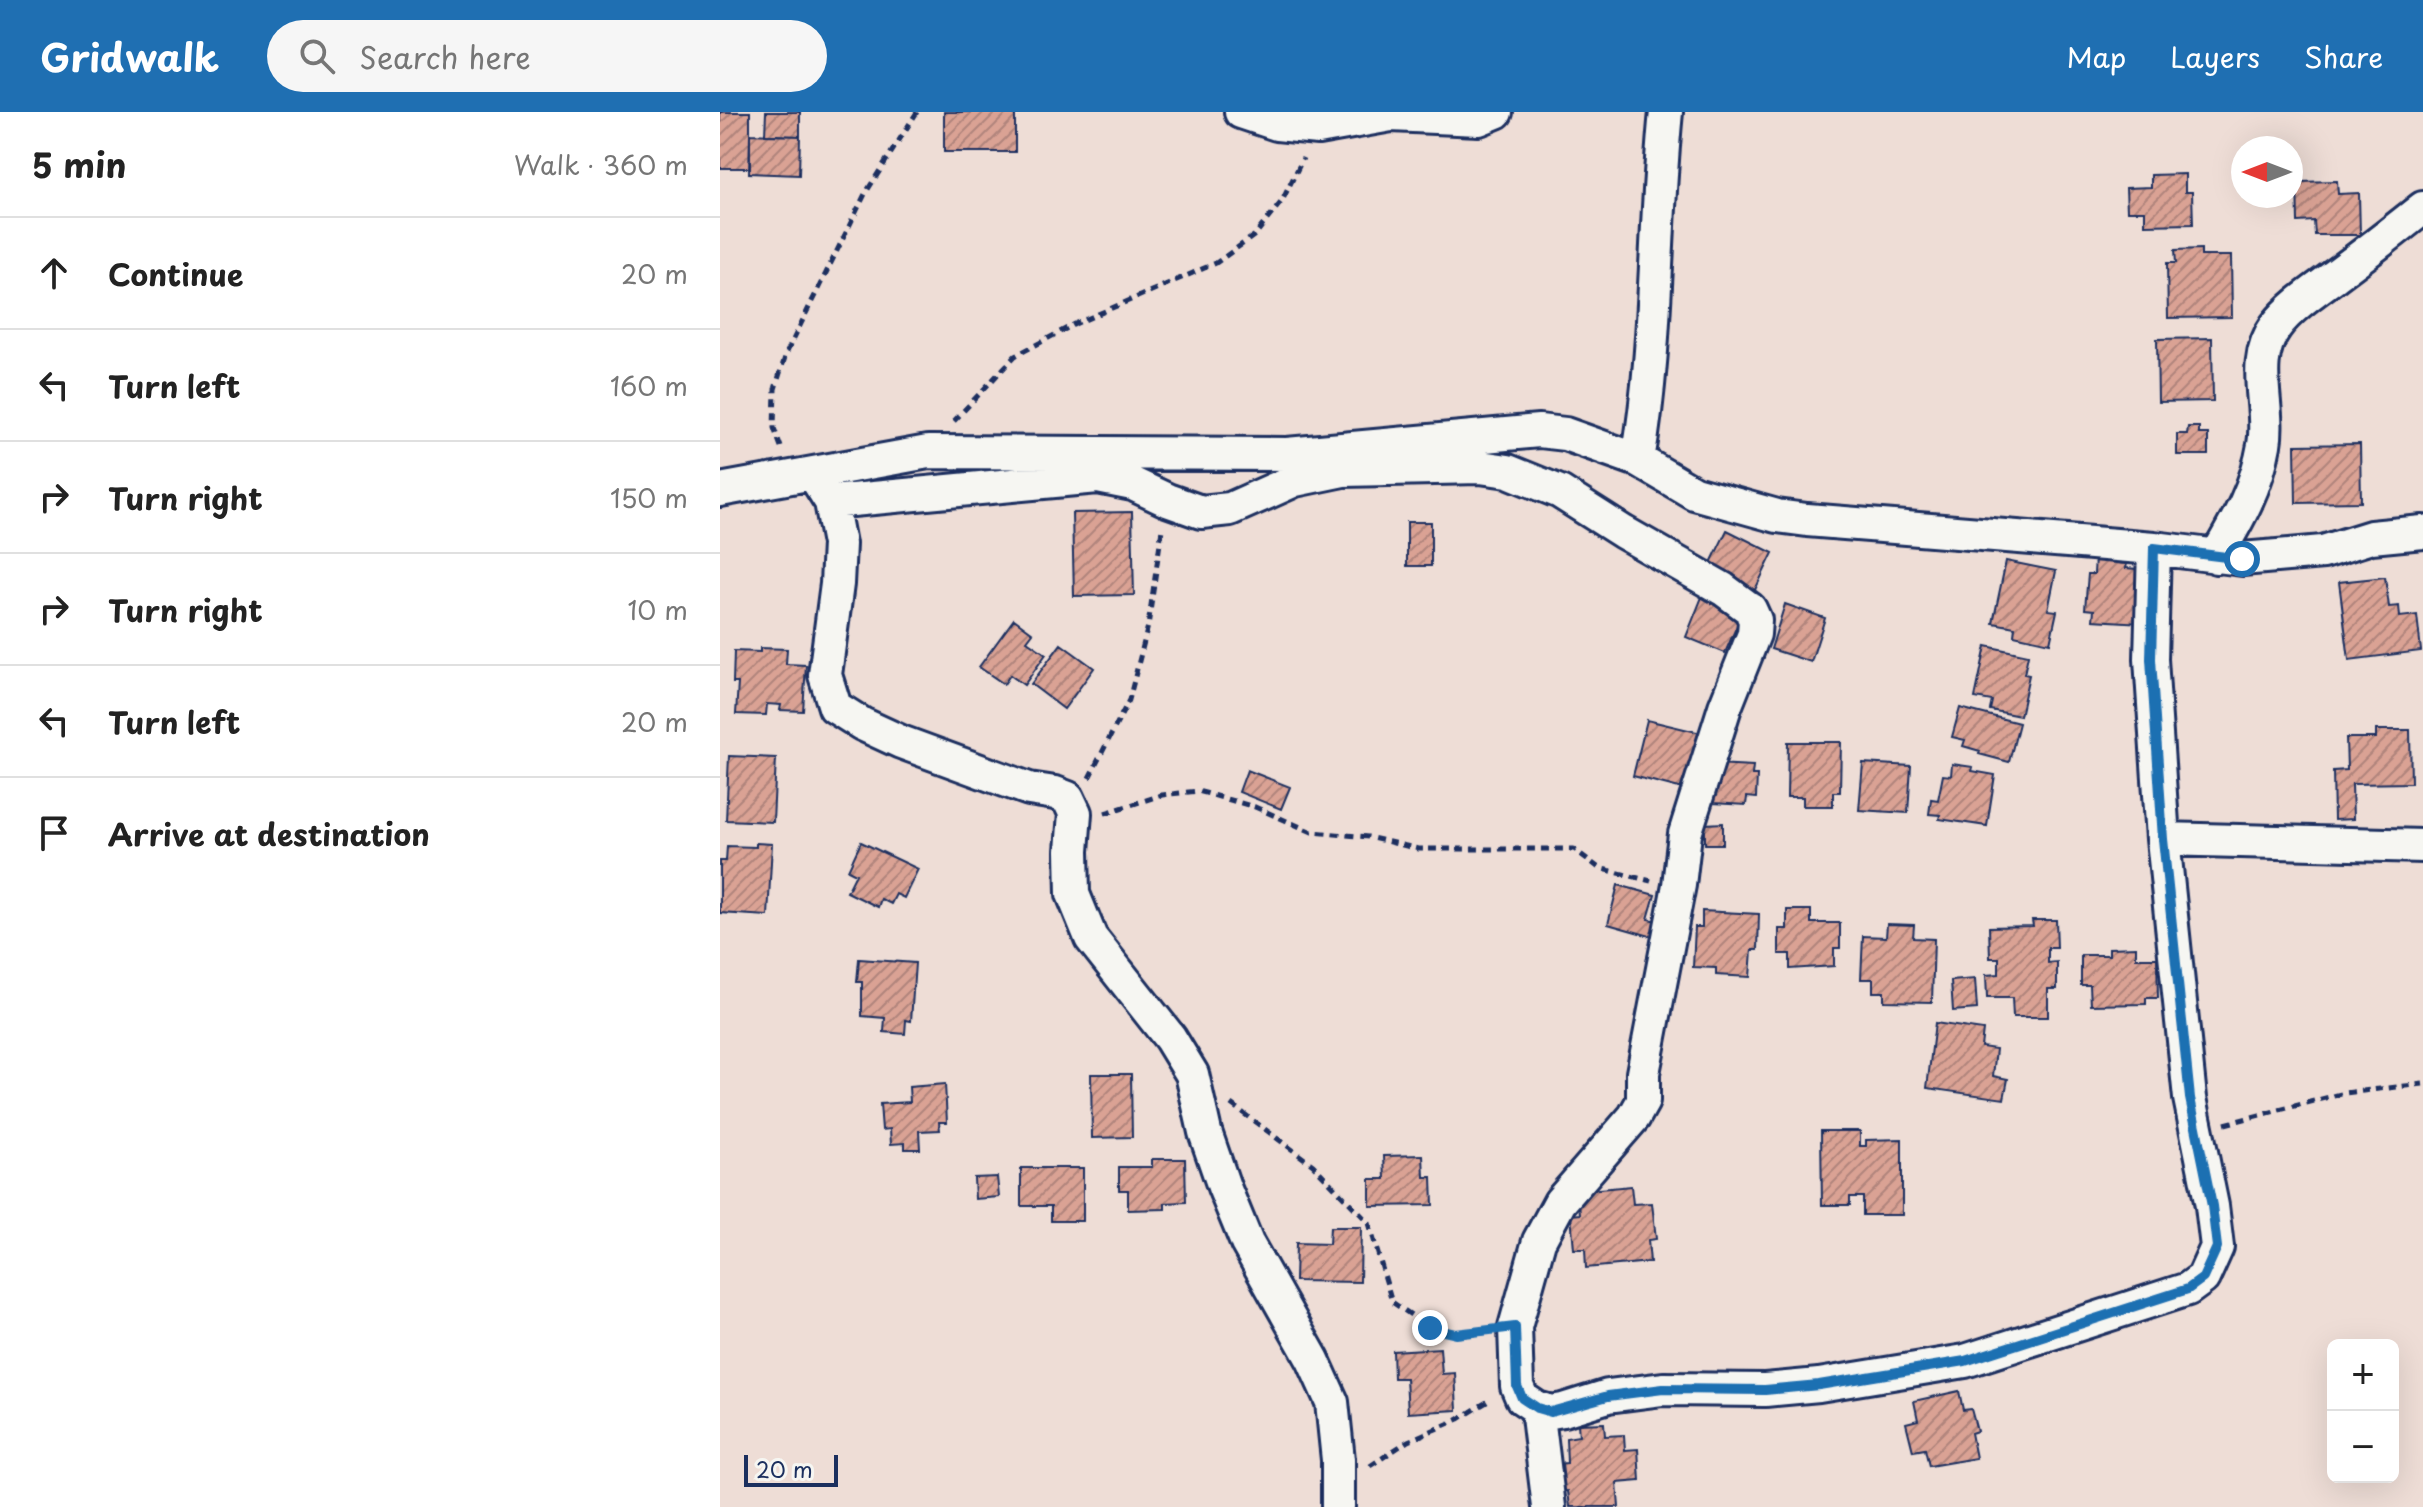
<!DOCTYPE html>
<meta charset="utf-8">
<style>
:root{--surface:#fff;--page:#f6f6f6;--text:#222;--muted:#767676;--line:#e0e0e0;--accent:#1f6fb2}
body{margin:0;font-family:"Playpen Sans",sans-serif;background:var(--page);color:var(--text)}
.controls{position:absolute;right:24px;bottom:24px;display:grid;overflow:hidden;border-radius:12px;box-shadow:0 8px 32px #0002}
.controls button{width:72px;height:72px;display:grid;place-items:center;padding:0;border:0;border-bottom:2px solid var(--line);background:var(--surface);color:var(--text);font:40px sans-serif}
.compass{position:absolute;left:1511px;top:24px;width:72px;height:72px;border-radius:50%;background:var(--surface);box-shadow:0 8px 32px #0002;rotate:270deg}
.scale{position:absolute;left:24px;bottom:20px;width:94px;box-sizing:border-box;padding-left:8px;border:4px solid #1b2f5e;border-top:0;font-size:22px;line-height:28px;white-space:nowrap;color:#1b2f5e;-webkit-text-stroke:6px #f6f6f2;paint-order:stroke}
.stop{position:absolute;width:24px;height:24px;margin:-18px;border:6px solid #1f6fb2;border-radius:50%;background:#fff}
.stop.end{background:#1f6fb2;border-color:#fff;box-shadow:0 2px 8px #0008}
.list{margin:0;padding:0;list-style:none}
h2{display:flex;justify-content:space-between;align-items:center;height:104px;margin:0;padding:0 32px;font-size:34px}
h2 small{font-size:26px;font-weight:400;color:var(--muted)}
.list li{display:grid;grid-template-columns:52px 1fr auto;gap:24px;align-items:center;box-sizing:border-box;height:112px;padding:0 32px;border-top:2px solid var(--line)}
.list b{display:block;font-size:30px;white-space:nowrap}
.list em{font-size:26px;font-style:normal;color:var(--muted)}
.icon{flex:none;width:44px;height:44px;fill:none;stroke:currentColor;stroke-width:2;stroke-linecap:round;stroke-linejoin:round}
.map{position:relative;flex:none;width:1703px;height:1395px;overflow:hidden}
header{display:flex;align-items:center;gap:48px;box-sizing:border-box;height:112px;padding:0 40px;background:var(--accent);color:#fff}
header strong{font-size:38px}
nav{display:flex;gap:44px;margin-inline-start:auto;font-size:28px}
.search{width:560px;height:72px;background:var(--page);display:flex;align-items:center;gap:20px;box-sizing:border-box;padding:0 28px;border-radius:44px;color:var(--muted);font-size:30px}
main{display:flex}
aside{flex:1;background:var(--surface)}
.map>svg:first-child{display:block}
</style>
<header>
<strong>Gridwalk</strong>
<div class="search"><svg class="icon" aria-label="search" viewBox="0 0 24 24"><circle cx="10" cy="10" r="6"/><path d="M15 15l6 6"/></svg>Search here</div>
<nav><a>Map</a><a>Layers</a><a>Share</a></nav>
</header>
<main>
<aside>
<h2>5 min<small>Walk · 360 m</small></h2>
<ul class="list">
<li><svg class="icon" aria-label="ahead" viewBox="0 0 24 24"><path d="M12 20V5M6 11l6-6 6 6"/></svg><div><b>Continue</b></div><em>20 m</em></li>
<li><svg class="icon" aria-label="left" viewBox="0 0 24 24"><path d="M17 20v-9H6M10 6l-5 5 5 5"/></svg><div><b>Turn left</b></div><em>160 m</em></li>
<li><svg class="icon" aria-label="right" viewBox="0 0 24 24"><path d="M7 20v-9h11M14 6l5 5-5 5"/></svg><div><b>Turn right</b></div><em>150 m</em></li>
<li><svg class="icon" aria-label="right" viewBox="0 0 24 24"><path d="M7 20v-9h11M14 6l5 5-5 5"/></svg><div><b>Turn right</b></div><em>10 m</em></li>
<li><svg class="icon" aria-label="left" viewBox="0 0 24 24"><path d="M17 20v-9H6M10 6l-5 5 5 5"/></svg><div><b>Turn left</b></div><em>20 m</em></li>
<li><svg class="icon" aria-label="arrive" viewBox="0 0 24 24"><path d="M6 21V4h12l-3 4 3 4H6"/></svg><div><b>Arrive at destination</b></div></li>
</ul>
</aside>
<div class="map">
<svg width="1703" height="1395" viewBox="0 0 1703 1395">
<defs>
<pattern id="building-hatch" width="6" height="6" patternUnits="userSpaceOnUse" patternTransform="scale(2)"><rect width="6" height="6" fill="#daa294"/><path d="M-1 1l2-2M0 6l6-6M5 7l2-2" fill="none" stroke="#b0847c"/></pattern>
</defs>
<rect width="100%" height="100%" fill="#eeddd6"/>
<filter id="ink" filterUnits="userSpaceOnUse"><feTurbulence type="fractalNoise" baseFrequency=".0125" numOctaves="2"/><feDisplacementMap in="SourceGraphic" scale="16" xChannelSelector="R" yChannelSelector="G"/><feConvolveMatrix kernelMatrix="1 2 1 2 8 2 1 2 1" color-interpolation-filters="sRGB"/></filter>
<g filter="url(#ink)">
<path fill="url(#building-hatch)" stroke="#1b2f5e" stroke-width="2" d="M0 0H30V56H0Z
M46 0H80V24L45 23Z
M224 0H295V40H224Z
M30 22 80 24 79 63 29 61Z
M1465 62V80H1472L1473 112 1425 113V99H1407L1406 76 1431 75V63Z
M1617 69 1618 82 1639 81 1640 123H1595L1594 109 1578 110 1577 70Z
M1481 137V144H1511L1512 205 1448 206 1447 151H1456L1455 138Z
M1492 226 1493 289 1438 290 1437 227Z
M1468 315H1479V322H1488V343H1457V322H1467Z
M1640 332 1641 390 1576 391 1575 333Z
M412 400 414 483 354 484 352 401Z
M687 410H711V454H687Z
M1007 418 1053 441 1033 482 987 459Z
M1375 444 1397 446V451L1407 452 1406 456 1417 457 1416 473H1425L1422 511 1373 508 1374 498 1365 497 1368 462H1374Z
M1286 449 1336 459 1328 498 1337 499 1330 531 1294 523 1295 515 1273 511Z
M1665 465 1669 495 1679 494 1680 505 1697 503 1701 539 1629 548 1619 470Z
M982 485 1022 502 1005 541 966 525Z
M1065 492 1105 506 1091 550 1051 537Z
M294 507 313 521 307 529 326 542 304 573 290 563 284 572 259 555Z
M341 532 374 556 344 597 311 572Z
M1266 534 1308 543 1304 562 1309 563 1300 604 1270 598 1272 589 1255 586Z
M40 536 67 537 66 552 86 553 83 599 60 598 61 593 47 592 46 603 16 602 18 571H13L14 539 40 540Z
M1240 596 1299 611 1289 650 1259 642 1260 639 1243 634 1245 628 1232 625Z
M927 608 981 621 967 678 913 664Z
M1656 618H1690L1691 671 1632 672 1633 707 1614 708 1613 659 1627 658 1626 626H1656Z
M1068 630H1121L1120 680H1113V694H1083V685H1067Z
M9 644 56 646 53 710 6 708Z
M1143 651 1191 654 1188 701 1139 698Z
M995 652 1033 654 1032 663H1037L1036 686 1027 685 1026 693 993 691Z
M1232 652 1253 655 1252 659 1275 663 1267 714 1219 707 1220 703 1209 702 1211 687 1218 688 1223 663 1231 664Z
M527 658 570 675 561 697 519 680Z
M1003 711V732H985V712Z
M141 730 198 757 184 786 176 782 171 792 161 787 158 795 127 780 136 762 128 758Z
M36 731 52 732 48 804 0 801V749H6L7 734 36 735Z
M898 773 935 783 928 807 942 810 937 826 888 812Z
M1067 798H1091V811H1120V836H1114V854L1070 857V842H1059V817H1067Z
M982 799 1039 802 1038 838H1032L1030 865 996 863V856L973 855 975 815H982Z
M1312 808H1336L1337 836H1328V851L1337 850V877H1328V905H1293L1292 886H1267L1266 863 1279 862V846H1270L1269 815 1313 814Z
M1167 812 1194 813 1193 826 1214 827 1212 890 1164 889V880H1153V867H1141L1143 824 1166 825Z
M1416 835V846H1437L1438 886H1426V892L1371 893 1370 873H1361V843H1389V836Z
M139 847 195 851 191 909 186 908 185 922 164 920 165 906 142 904V870H137Z
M1255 867 1257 897 1233 899 1231 869Z
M1215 911 1263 918 1261 935 1276 937 1273 964 1288 967 1284 987 1207 976Z
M371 962H411L412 1025 372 1026Z
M225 972 227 1010H219L220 1018 199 1019 200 1037H185V1031L171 1032 170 1017 162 1018 160 992 190 990 189 975Z
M1101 1019H1140V1034H1146V1028L1182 1027V1103H1143V1085H1130V1093H1102Z
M703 1043 704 1065H712L713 1093 650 1094V1067H665L664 1044Z
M432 1047H465L466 1090 445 1091V1097L408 1098V1078H399V1055H432Z
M301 1056H363V1109H331V1094H301Z
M277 1065 279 1085 255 1087 254 1066Z
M911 1074 913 1092 932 1091 936 1127 928 1128 930 1150 866 1156 865 1137H854L851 1103 860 1102 858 1079Z
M610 1115H641L640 1170 575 1169 576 1131 609 1132Z
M720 1236 722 1262 735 1261 737 1298 688 1301 686 1266H674L673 1239Z
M1239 1279 1243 1298 1251 1297 1257 1319 1251 1321 1256 1346 1209 1354 1205 1337 1193 1339 1186 1311 1198 1308 1194 1289Z
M884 1311 885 1324 904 1323 905 1338 918 1337 920 1369 897 1371 899 1395H850L848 1379 833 1380 831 1352 847 1351 846 1326 859 1324 858 1312Z"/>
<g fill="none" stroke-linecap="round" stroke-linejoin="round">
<g stroke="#1b2f5e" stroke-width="38">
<path id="minor" d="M521 0 557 12 598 16 671 3 759 7 776 0
M918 348C938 233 934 116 946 0
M99 371 111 390 119 432 117 472 105 563 115 595 142 612 181 630 309 677 335 681 348 686 355 701 352 739 353 782 371 826 450 926 472 962 485 1020 504 1075 527 1131 593 1248 612 1290 618 1348V1395
M0 378 208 340 567 342 819 319 845 322 918 348 974 381 1057 404 1087 408 1434 436 1522 447 1603 440 1651 425 1703 420
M111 390 378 365 413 372 447 388 481 400 510 397 575 368 623 358 760 355 788 359 840 380 903 420 1003 477 1030 497 1035 508 1034 522 1005 595 965 722 959 773 923 961V989L914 1005 840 1090 819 1129 795 1215 797 1274 802 1286 817 1296 831 1300 843 1298 888 1284 943 1277 1045 1278 1099 1273 1245 1249 1468 1177 1483 1166 1497 1135 1492 1094 1470 986 1443 727 1431 547 1434 436
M1496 445C1518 408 1537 375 1544 333 1551 294 1529 251 1556 214 1571 194 1596 178 1616 163 1646 141 1674 119 1703 96
M1443 727 1703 734
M817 1296 829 1395"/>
</g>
<path stroke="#1b2f5e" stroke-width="5" stroke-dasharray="8 6" stroke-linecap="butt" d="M234 309 295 244 355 212 496 151 535 123 562 89 583 46
M61 335 54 316 55 277 66 242 145 82 197 0
M369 666 409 588 428 514 442 417
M385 701 442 683 478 679 535 695 592 720 648 725 699 737H854L879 756 931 769
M511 992 593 1053 649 1111 672 1190 710 1216 736 1222 764 1220
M1505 1012 1625 981 1703 972
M650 1354 688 1329 739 1307 770 1288"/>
<use href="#minor" stroke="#f6f6f2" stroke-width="32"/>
</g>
</g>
<g fill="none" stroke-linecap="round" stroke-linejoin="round" filter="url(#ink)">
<path stroke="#1f6fb2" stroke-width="10" d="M710 1216 736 1222 795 1215 797 1274 802 1286 817 1296 831 1300 888 1284 943 1277 1045 1278 1099 1273 1245 1249 1468 1177 1483 1166 1497 1135 1492 1094 1470 986 1443 727 1431 547 1434 436 1522 447"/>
</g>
</svg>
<div class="controls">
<button>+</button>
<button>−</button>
</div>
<svg class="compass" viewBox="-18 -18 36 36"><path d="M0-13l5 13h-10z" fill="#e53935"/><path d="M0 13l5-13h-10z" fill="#767676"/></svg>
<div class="scale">20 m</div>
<div class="stop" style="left:1522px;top:447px"></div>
<div class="stop end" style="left:710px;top:1216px"></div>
</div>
</main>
